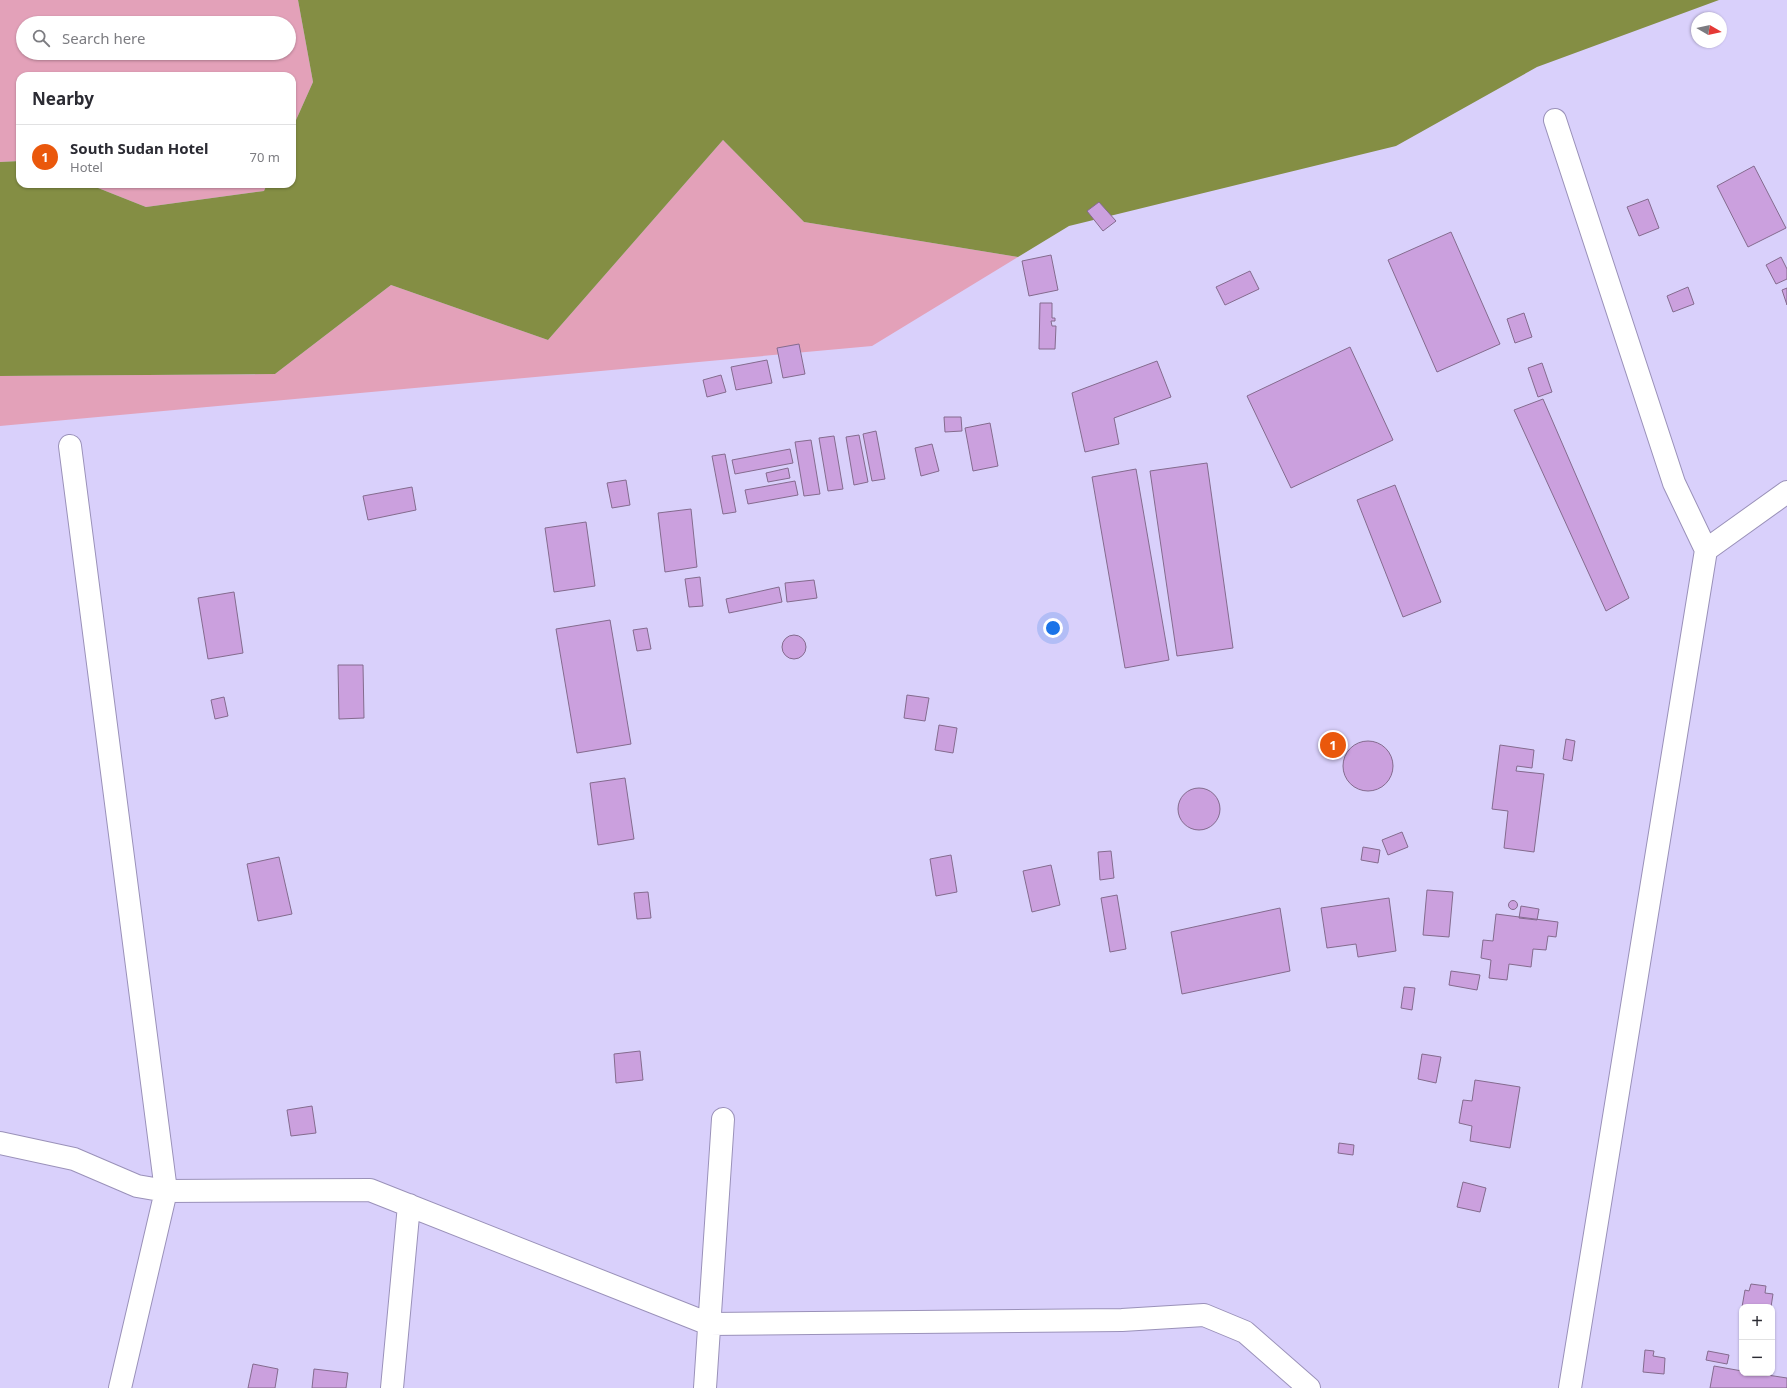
<!DOCTYPE html>
<meta charset="utf-8">
<style>
:root{--surface:#fff;--page:#f2f2f3;--text:#2b2b33;--muted:#7c7c81;--line:#e1e1e2;--accent:#ea580c}
body{margin:0;font-family:"Noto Sans",sans-serif;background:var(--page);color:var(--text)}
.controls{position:absolute;right:12px;bottom:12px;display:grid;overflow:hidden;border-radius:8px;box-shadow:0 1px 3px #0004}
.controls button{width:36px;height:36px;display:grid;place-items:center;padding:0;border:0;border-bottom:1px solid var(--line);background:var(--surface);color:var(--text);font:20px sans-serif}
.compass{position:absolute;left:1691px;top:12px;width:36px;height:36px;border-radius:50%;background:var(--surface);box-shadow:0 1px 3px #0004;rotate:99deg}
.you{position:absolute;left:1053px;top:628px;width:14px;height:14px;margin:-10px;border:3px solid #fff;border-radius:50%;background:#1a73e8;box-shadow:0 0 0 6px #1a73e833}
.badge{display:grid;place-items:center;width:26px;height:26px;border-radius:50%;background:var(--accent);color:#fff;font-size:13px;font-weight:700}
.pin{position:absolute;translate:-50% -50%;border:2px solid #fff;box-shadow:0 1px 4px #0006}
.list{margin:0;padding:0;list-style:none}
h2{display:flex;justify-content:space-between;align-items:center;height:52px;margin:0;padding:0 16px;font-size:17px}
h2 small{font-size:13px;font-weight:400;color:var(--muted)}
.list li{display:grid;grid-template-columns:26px 1fr auto;gap:12px;align-items:center;box-sizing:border-box;height:64px;padding:0 16px;border-top:1px solid var(--line)}
.list b{display:block;font-size:15px;white-space:nowrap}
.list p{margin:0;font-size:13px;white-space:nowrap;color:var(--muted)}
.list em{font-size:13px;font-style:normal;color:var(--muted)}
.icon{flex:none;width:22px;height:22px;fill:none;stroke:currentColor;stroke-width:2;stroke-linecap:round;stroke-linejoin:round}
.map{position:relative;flex:none;width:1787px;height:1388px;overflow:hidden}
.search{position:absolute;background:var(--surface);box-shadow:0 1px 3px #0004;left:16px;top:16px;width:280px;height:44px;display:flex;align-items:center;gap:10px;box-sizing:border-box;padding:0 14px;border-radius:22px;color:var(--muted);font-size:15px}
.panel{position:absolute;background:var(--surface);box-shadow:0 1px 3px #0004;left:16px;top:72px;width:280px;height:116px;border-radius:12px}
.map>svg:first-child{display:block}
</style>
<div class="map">
<svg width="1787" height="1388" viewBox="0 0 1787 1388">
<rect width="100%" height="100%" fill="#d9d0fb"/>
<path fill="#e3a1b9" fill-rule="evenodd" d="M0 0H298L313 82 292 129V76H20V161L0 162ZM23 23H289V53H23Z
M723 140 804 222 1018 257 872 346 0 426V376L275 374 391 285 548 340Z
M88 184H267L264 191 146 207Z"/>
<path fill="#848e44" d="M298 0H1719L1537 67 1396 146 1069 226 1018 257 804 222 723 140 548 340 391 285 275 374 0 376V162L20 161V184H88L146 207 264 191 267 184H292V129L313 82Z"/>
<path fill="#cba0de" stroke="#846b8e" d="M1754 166 1786 228 1748 247 1717 186Z
M1648 199 1659 228 1639 236 1627 207Z
M1099 202 1116 221 1103 231 1087 211Z
M1451 232 1500 344 1437 372 1388 260Z
M1051 255 1058 290 1029 296 1022 261Z
M1781 257 1787 269V279L1776 284 1766 265Z
M1250 271 1259 289 1225 305 1216 287Z
M1688 287 1694 304 1673 312 1667 296Z
M1787 288V305L1782 290Z
M1040 303H1052V318H1055V321H1051L1052 326H1056L1055 349H1039Z
M1524 313 1532 337 1515 343 1507 319Z
M799 344 805 374 783 378 777 348Z
M1350 347 1393 440 1291 488 1247 396Z
M767 360 772 383 736 390 731 367Z
M1157 361 1171 397 1114 418 1119 444 1085 452 1072 393Z
M1542 363 1552 392 1538 397 1528 368Z
M721 375 726 392 707 397 703 380Z
M1543 399 1629 598 1606 611 1514 410Z
M944 417H961L962 431 945 432Z
M990 423 998 466 973 471 965 428Z
M876 431 885 479 872 481 863 434Z
M859 435 868 482 854 485 846 437Z
M834 436 843 489 828 491 819 438Z
M811 440 820 494 804 496 795 442Z
M932 444 939 471 921 476 915 448Z
M790 449 793 463 735 474 732 460Z
M725 454 736 512 723 514 712 456Z
M1207 463 1233 648 1177 656 1150 471Z
M788 468 790 478 768 482 766 473Z
M1136 469 1169 660 1125 668 1092 477Z
M626 480 630 505 612 508 607 483Z
M795 481 798 495 748 504 745 490Z
M1395 485 1441 602 1403 617 1357 500Z
M412 487 416 510 368 520 363 496Z
M691 509 697 567 665 572 658 513Z
M586 522 595 586 554 592 545 528Z
M700 577 703 606 689 607 685 579Z
M814 580 817 598 787 602 785 583Z
M779 587 782 602 729 613 726 599Z
M234 592 243 653 208 659 198 598Z
M610 620 631 744 577 753 556 629Z
M647 628 651 649 637 651 633 630Z
M782 647a12 12 0 1 1 24 0a12 12 0 1 1-24 0Z
M338 665H363L364 718 339 719Z
M907 695 929 698 925 721 904 718Z
M224 697 228 716 215 719 211 700Z
M939 725 957 728 953 753 935 750Z
M1566 739 1575 741 1572 761 1563 759Z
M1343 766a25 25 0 1 1 50 0a25 25 0 1 1-50 0Z
M1500 745 1534 750 1532 768 1517 766 1516 771 1544 774 1534 852 1504 848 1508 811 1492 809Z
M625 778 634 839 598 845 590 783Z
M1178 809a21 21 0 1 1 42 0a21 21 0 1 1-42 0Z
M1402 832 1408 847 1388 855 1382 840Z
M1363 847 1380 850 1378 863 1361 860Z
M1111 851 1114 878 1100 880 1098 852Z
M951 855 957 892 936 896 930 859Z
M279 857 292 914 258 921 247 864Z
M1051 865 1060 905 1032 912 1023 871Z
M1427 890 1453 892 1449 937 1423 935Z
M648 892 651 918 637 919 634 893Z
M1117 895 1126 949 1110 952 1101 898Z
M1389 898 1396 951 1358 957 1356 944 1327 948 1321 908Z
M1508.5 905a4.5 4.5 0 1 1 9 0a4.5 4.5 0 1 1-9 0Z
M1521 906 1539 909 1537 920 1519 918Z
M1280 908 1290 971 1182 994 1171 932Z
M1496 914 1558 922 1556 937 1548 936 1546 950 1533 949 1531 967 1509 964 1507 980 1489 978 1491 960 1481 958 1483 940 1493 941Z
M1451 971 1480 975 1477 990 1449 985Z
M1404 987 1415 988 1412 1010 1401 1008Z
M640 1051 643 1080 616 1083 614 1054Z
M1422 1054 1441 1057 1436 1083 1418 1079Z
M1475 1080 1520 1087 1510 1148 1470 1141 1472 1126 1459 1123 1463 1100 1472 1101Z
M312 1106 316 1133 291 1136 287 1110Z
M1339 1143 1354 1145 1353 1155 1338 1153Z
M1463 1182 1486 1188 1480 1212 1457 1207Z
M1751 1284 1766 1286 1765 1293 1773 1294 1771 1307H1742L1745 1290 1749 1291Z
M1645 1350 1654 1351 1653 1356 1665 1358 1664 1374 1643 1372Z
M1708 1351 1729 1355 1727 1364 1706 1360Z
M253 1364 278 1369 275 1388H248Z
M1714 1366 1742 1371V1373H1754L1787 1378V1388H1710Z
M314 1369 348 1373 346 1388H312Z"/>
<g fill="none" stroke-linecap="round" stroke-linejoin="round">
<g stroke="#9a91b9" stroke-width="24">
<path id="street" d="M1555 120 1674 483 1706 550 1570 1388
M70 446 166 1191 120 1388
M1706 550 1787 492
M0 1143 74 1159 137 1186 166 1191 370 1190 709 1324 1122 1320 1204 1315 1245 1332 1309 1388
M392 1388 409 1205
M705 1388 723 1119"/>
</g>
<use href="#street" stroke="#fff" stroke-width="22"/>
</g>
</svg>
<div class="controls">
<button>+</button>
<button>−</button>
</div>
<svg class="compass" viewBox="-18 -18 36 36"><path d="M0-13l5 13h-10z" fill="#e53935"/><path d="M0 13l5-13h-10z" fill="#7c7c81"/></svg>
<div class="you"></div>
<div class="pin badge" style="left:1333px;top:745px">1</div>
<div class="search"><svg class="icon" aria-label="search" viewBox="0 0 24 24"><circle cx="10" cy="10" r="6"/><path d="M15 15l6 6"/></svg>Search here</div>
<section class="panel">
<h2>Nearby<small></small></h2>
<ul class="list">
<li><span class="badge">1</span><div><b>South Sudan Hotel</b><p>Hotel</p></div><em>70 m</em></li>
</ul>
</section>
</div>
